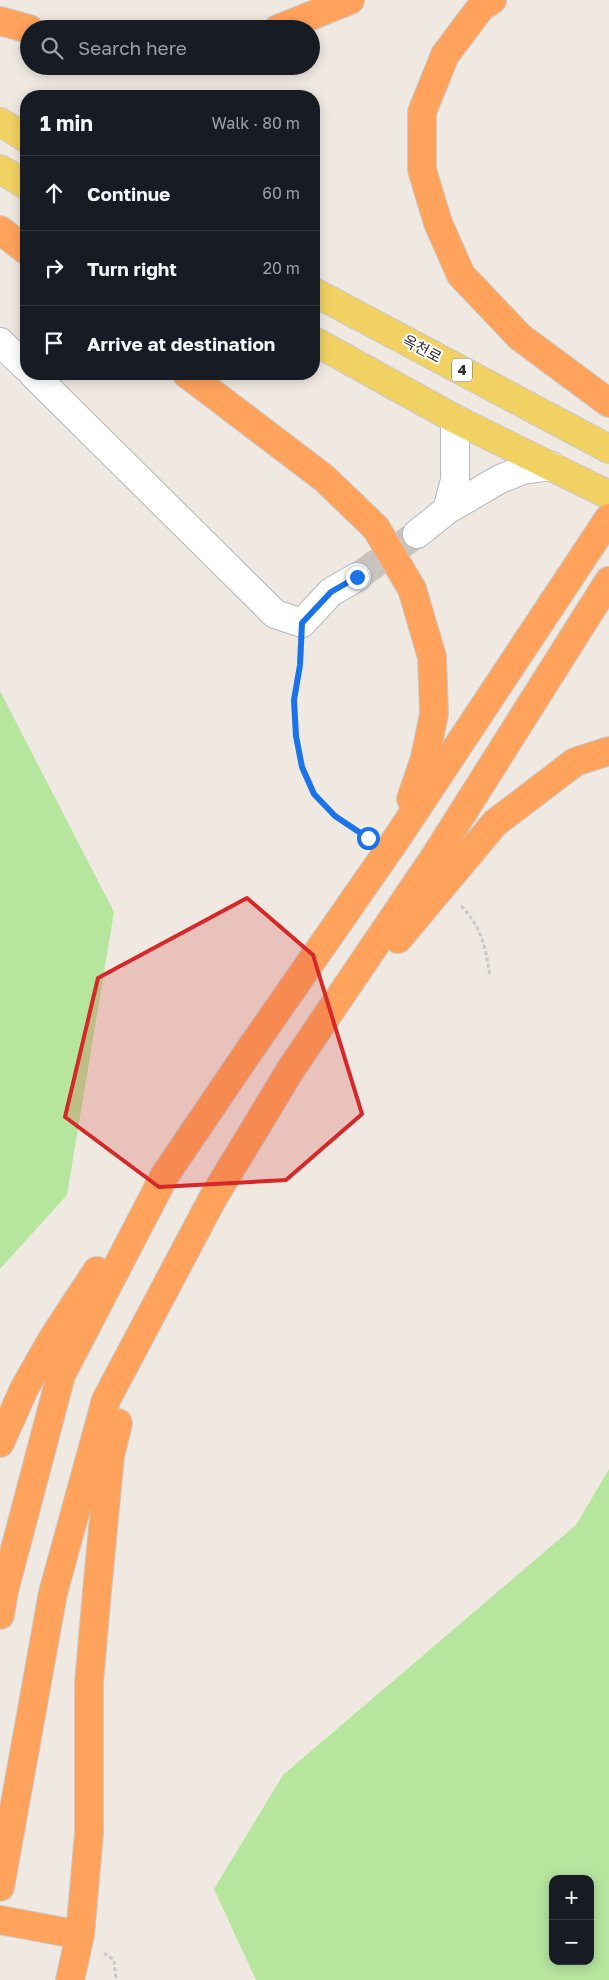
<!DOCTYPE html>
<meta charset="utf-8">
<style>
:root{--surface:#171b24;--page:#242831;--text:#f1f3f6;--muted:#9ea1a6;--line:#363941}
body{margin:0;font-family:"Golos Text","Noto Sans KR",sans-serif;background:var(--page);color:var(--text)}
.controls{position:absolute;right:15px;bottom:15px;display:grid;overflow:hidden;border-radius:10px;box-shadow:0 2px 12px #0003}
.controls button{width:45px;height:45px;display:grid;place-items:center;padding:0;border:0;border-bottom:1px solid var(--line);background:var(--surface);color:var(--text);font:25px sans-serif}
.stop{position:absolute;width:15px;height:15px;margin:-11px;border:4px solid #1a73e8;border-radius:50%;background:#fff}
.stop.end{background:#1a73e8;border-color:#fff;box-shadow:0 1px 5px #0008}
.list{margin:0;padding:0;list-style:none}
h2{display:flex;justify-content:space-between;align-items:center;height:65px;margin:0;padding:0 20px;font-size:21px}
h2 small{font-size:16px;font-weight:400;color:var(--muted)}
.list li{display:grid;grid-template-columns:32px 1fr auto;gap:15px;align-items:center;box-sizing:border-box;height:75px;padding:0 20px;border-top:1px solid var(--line)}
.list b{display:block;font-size:19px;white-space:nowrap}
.list em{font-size:16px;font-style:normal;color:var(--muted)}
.icon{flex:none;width:28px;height:28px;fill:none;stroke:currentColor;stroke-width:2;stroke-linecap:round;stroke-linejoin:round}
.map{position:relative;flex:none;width:609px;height:1980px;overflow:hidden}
.search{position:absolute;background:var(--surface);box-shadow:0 2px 12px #0003;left:20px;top:20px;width:300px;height:55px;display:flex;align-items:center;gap:12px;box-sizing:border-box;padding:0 18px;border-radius:28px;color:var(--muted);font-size:19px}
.panel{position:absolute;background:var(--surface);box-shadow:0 2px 12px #0003;left:20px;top:90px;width:300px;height:290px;border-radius:20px}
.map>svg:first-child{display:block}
</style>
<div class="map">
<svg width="609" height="1980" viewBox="0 0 609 1980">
<rect width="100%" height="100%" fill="#efe9e1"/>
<path fill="#b6e59e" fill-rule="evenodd" d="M0 691 114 912 67 1195 0 1269Z
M609 1469V1980H256L214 1889 283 1775 576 1525ZM553 1879H590V1961H553Z"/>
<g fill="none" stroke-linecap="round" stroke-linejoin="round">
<path stroke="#c8c4bd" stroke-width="28" stroke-dasharray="28 14" stroke-linecap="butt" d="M357 577 417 534"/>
<g stroke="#b4b7c1" stroke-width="30">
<path id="minor" d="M0 342 26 367
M33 374 275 614 302 623 331 592 357 577
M447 510 455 480V419
M417 534 447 510 500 479 523 470 552 466"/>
</g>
<g stroke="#c9c9c9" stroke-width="30">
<path id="major" d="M0 122 26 138
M0 169 26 185
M314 292 609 449
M314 341 455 419 609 495"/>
</g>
<g stroke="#c9c9c9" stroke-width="30">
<path id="highway" d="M492 0 481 7 445 55 422 112V170L438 223 461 275 520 337 609 403
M0 21 29 29
M278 29 350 0
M0 230 26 250
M187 374 324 478 376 528 412 589 432 657 434 714 425 758 411 799
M398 939 495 823 575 762 609 751
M0 1443 24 1389 53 1338 97 1271
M0 1615 4 1591 61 1375 165 1175 249 1051 397 838 609 518
M0 1887 53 1593 106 1400 213 1198 291 1069 436 855 609 581
M0 1920 80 1935
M70 1980 80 1935 89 1833V1683L97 1591 110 1456 118 1423"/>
</g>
<path stroke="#c9c9c9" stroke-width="3" stroke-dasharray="4 2.5" stroke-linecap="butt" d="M301 651C300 667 296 683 294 700 292 726 299 775 316 795 329 813 347 824 366 836
M461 906C482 927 486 949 490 977
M104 1953 114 1960 116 1980"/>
<use href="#minor" stroke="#fff" stroke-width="28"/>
<use href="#major" stroke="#f2d163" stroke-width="28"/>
<use href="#highway" stroke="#ffa35c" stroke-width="28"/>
</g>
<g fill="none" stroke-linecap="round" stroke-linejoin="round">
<path stroke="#1a73e8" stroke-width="6" d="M357 577 331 592 302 623 300 665 294 700 296 736 302 767 314 794 335 816 368 838"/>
</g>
<path fill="#d62828" fill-opacity="0.2" stroke="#d62828" stroke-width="4" stroke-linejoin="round" d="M247 898 313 955 362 1114 286 1180 159 1187 65 1117 98 978Z"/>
<g text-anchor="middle" stroke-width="4" stroke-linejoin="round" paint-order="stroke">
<rect fill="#fff" stroke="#6d6d6d" stroke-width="1" x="452" y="358.5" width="20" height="23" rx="4"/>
<g font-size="14" font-weight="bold" fill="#2e2e2e">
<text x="462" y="375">4</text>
</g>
<g font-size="15" fill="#2e2e2e" stroke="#fff">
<text transform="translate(422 349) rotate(28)" y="5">옥천로</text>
</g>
</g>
</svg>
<div class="controls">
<button>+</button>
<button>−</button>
</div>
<div class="stop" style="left:368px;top:838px"></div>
<div class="stop end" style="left:357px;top:577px"></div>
<div class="search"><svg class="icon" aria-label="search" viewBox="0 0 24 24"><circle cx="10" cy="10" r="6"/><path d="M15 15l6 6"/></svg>Search here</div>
<section class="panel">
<h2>1 min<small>Walk · 80 m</small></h2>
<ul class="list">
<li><svg class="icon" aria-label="ahead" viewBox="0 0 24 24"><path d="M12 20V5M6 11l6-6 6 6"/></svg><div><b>Continue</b></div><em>60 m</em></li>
<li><svg class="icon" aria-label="right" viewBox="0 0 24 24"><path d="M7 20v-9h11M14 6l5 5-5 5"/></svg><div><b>Turn right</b></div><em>20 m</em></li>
<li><svg class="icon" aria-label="arrive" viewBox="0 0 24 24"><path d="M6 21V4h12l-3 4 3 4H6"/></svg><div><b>Arrive at destination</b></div></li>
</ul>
</section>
</div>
